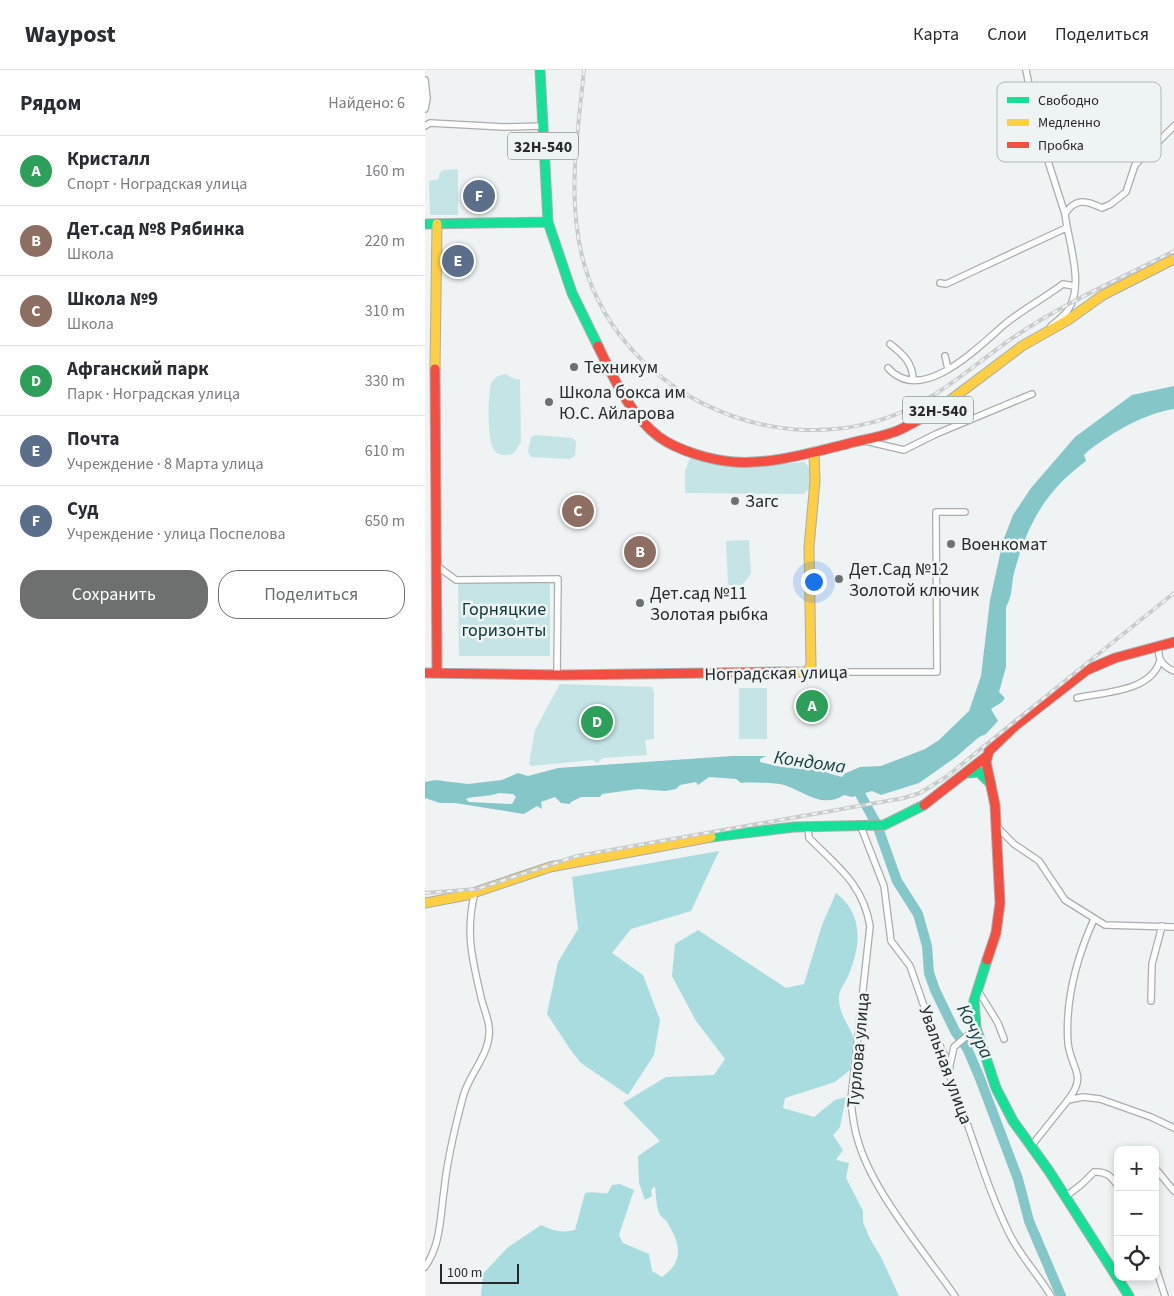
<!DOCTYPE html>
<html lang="ru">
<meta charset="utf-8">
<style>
:root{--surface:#fff;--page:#f7f7f7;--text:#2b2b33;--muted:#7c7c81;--line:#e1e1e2;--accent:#6e7070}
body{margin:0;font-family:"Source Sans 3",sans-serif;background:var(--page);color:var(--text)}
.controls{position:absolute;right:15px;bottom:15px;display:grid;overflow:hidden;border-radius:10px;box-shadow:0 2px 8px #0003}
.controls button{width:45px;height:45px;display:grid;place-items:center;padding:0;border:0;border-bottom:1px solid var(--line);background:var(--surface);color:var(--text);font:25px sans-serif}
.scale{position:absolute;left:15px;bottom:12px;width:79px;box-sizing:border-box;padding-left:5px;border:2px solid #282a2a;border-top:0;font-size:14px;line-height:18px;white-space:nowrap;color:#282a2a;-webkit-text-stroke:4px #eef4f4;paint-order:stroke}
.you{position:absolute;left:388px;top:511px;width:18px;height:18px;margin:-12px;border:4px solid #fff;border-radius:50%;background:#1a73e8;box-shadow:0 0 0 8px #1a73e833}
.badge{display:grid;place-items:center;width:32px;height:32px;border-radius:50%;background:var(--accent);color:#fff;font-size:16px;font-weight:700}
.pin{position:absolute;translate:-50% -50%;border:2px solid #fff;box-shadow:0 1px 5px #0006}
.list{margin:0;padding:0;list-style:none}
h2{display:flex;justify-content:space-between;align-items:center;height:65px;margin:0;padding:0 20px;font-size:21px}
h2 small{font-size:16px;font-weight:400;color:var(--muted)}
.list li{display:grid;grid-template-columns:32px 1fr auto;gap:15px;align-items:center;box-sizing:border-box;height:70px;padding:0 20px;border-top:1px solid var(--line)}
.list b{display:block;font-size:19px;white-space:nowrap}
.list p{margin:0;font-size:16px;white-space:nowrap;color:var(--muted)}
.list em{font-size:16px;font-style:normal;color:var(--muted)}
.actions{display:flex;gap:10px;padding:15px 20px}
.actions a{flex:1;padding:11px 0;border:1px solid var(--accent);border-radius:20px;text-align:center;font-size:18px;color:var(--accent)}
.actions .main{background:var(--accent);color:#fff}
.icon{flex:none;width:28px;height:28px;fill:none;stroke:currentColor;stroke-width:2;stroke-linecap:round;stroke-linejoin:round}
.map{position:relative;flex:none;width:749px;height:1226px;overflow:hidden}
header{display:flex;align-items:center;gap:30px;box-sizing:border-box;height:70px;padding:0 25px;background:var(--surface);border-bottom:1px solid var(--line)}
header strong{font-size:24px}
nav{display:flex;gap:28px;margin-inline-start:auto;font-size:18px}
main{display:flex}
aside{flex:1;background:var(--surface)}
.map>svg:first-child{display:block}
</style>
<header>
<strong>Waypost</strong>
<nav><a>Карта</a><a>Слои</a><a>Поделиться</a></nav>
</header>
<main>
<aside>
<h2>Рядом<small>Найдено: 6</small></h2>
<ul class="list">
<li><span class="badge" style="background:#2e9e5b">A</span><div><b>Кристалл</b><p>Спорт · Ноградская улица</p></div><em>160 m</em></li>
<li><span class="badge" style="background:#8d6e63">B</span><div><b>Дет.сад №8 Рябинка</b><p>Школа</p></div><em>220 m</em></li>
<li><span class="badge" style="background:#8d6e63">C</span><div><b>Школа №9</b><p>Школа</p></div><em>310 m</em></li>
<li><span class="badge" style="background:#2e9e5b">D</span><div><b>Афганский парк</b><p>Парк · Ноградская улица</p></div><em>330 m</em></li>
<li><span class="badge" style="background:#5c6f8a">E</span><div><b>Почта</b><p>Учреждение · 8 Марта улица</p></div><em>610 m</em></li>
<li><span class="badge" style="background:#5c6f8a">F</span><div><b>Суд</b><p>Учреждение · улица Поспелова</p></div><em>650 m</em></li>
</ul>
<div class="actions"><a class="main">Сохранить</a><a>Поделиться</a></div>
</aside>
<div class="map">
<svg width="749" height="1226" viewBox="0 0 749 1226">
<rect width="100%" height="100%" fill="#eff3f3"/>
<path fill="#c4e4e5" d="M33 99V145H5L4 111 14 109V104L18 100Z
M80 304 92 310 95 309 96 372 89 383C82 386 72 387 68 378 62 366 63 326 66 313L71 307Z
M111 365 148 368 151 372 150 386 144 389 106 387 103 382 106 367Z
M265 388 314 397 379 392 385 398 387 415 379 424 260 423V401Z
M324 470 326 504 317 515H303L301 471Z
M125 512V586H34L33 513Z
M135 614 227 617 229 622V669L220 670 222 685 178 688 172 693 168 690 106 696 104 693 110 660Z
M314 618H342V669H314Z"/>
<path fill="#a9dcde" d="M294 781 266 841 206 859 187 883 218 905 235 950 229 985 203 1025 156 993 145 979 122 944 133 892 153 859 147 807Z
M411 823C439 844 436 877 423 906 421 912 414 920 414 926 413 943 423 953 428 966 430 974 425 991 425 1000L410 1012 360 1028 358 1038 389 1047 410 1030 421 1027 415 1057 408 1065 418 1080 411 1090 424 1093 421 1108 438 1141V1152L445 1169 456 1187 474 1226H56L58 1204 82 1178 116 1155C128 1161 137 1163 150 1160L160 1123C169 1121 175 1124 183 1123L187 1115 195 1114 209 1120 194 1165 198 1173 224 1184 227 1201 237 1207C260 1191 255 1173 242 1152 240 1149 236 1147 234 1143 231 1135 231 1124 230 1116L226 1120 227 1126 220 1130 214 1113 213 1086 235 1071 198 1033 241 1007 289 1005 300 989 271 951 247 906 250 874 273 860 361 918 379 914 397 855Z"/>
<path fill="#85c6c9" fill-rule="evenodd" d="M749 316V339C718 344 688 362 663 381L659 385 661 391C620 421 602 455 589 503 586 515 588 525 581 537V597L574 622 580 628 577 632 566 639 573 651 561 664 554 667 531 687 494 713 456 725 447 721 427 727 419 725C397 739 380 722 359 715 353 713 324 712 316 713L311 709 284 707 273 715 271 712 255 715 251 719 240 721 213 719 177 724 175 727H156L146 732 145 734 136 733 130 727 116 732 117 739 112 736 99 744 30 733H15L0 728V712L10 710 43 714 77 710 93 703 103 706 133 698 307 686H341L335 689V692L357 697 393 700 417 707 419 704 435 697 456 696 500 679 514 670 544 641 556 606 565 530 578 471 588 445 606 418 650 367 707 325ZM74 723 88 724 91 727 87 734 44 732 41 729C47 726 64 727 74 723Z"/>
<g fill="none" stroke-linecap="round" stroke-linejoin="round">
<path stroke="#85c6c9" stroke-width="10" d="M430 715 452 755 472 811 493 844 502 876 504 903 510 920 530 961 542 978 554 1006 593 1109 604 1151 636 1226"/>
<g stroke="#aaadad" stroke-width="8">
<path id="street" d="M601 0 613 60 640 144
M0 10 2 28 0 39
M0 56 5 53 79 57 117 56
M515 213 521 214 641 158
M626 256C632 251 639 246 643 240 660 215 643 171 640 144 650 128 661 130 677 138L686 134 701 122 710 95 749 56
M465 274C478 284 488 293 488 310
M520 286 523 299
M463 298C497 336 553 277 580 254 596 241 614 231 631 219L638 214 649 216
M440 371 479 380 511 364 607 324
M12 496 31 510 133 509 132 605
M734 578C732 589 739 597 749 601
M381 602H512L511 442H540
M652 628C678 622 727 622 735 590
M383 756 384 768C412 796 438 814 445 856L426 1029C427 1045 429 1059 434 1074 449 1123 500 1183 530 1226
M436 757 459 816 466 871 485 896 507 959 525 997 523 1002C545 1055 559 1112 584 1163 595 1186 613 1204 626 1226
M572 757 589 774 614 791 640 830 680 855 749 857
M552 919 573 953 579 969
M726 931 727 894 737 856
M525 995 529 977 551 958
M643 1030C663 1004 646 1000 643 973 640 931 652 887 669 849
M607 1075 643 1030 658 1027 675 1029 726 1047 749 1058
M730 1098 749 1121
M640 1127 657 1114 669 1102C681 1101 686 1106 693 1116
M730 1195 740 1226
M0 1197C16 1174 15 1148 19 1121 22 1090 30 1057 38 1027 44 1003 67 983 64 957 63 947 58 937 56 927 47 889 40 861 50 822"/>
</g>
<g stroke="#aaadad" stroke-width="11">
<path id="fast" d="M115 0 123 152 147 223 173 276
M0 154 123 152
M542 703 554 702 566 714
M286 767 369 757 459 755 499 735
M562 890 549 931 551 958 571 1018 588 1051 624 1101 704 1226"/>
</g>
<g stroke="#aaadad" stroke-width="11">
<path id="slow" d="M10 299 12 154
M497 348 511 341 597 276 643 250 678 225 749 189
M354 602H381L386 596 384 477 390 411 389 382
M0 833 42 825 125 797 286 767"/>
</g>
<g stroke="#aaadad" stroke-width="11">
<path id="jam" d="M173 276C188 307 205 345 234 367 254 381 285 390 309 392 344 395 388 382 422 374 436 370 452 368 466 363 477 360 487 353 497 348
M10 299 12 603
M0 603 137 605 354 602
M499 735 562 686
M562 890 571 863 575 833 570 735 561 692 564 681 590 656 662 600 690 588 749 572"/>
</g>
<use href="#street" stroke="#fdfdfd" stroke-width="5.5"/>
<use href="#fast" stroke="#16e098" stroke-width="9"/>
<use href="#slow" stroke="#ffcf43" stroke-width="9"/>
<use href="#jam" stroke="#f24e42" stroke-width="9"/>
<g stroke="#cacccc" stroke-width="4">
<path id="rail" d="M159 0C153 62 142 124 157 186 189 318 342 393 467 346 515 328 550 293 592 265 641 232 697 208 749 181
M0 823 52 819 152 786 479 728 495 723 521 707 749 523"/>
</g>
<use href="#rail" stroke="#eef4f4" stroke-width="2" stroke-dasharray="5.5" stroke-linecap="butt"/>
</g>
<g fill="#6e7070" stroke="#eef4f4" stroke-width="2">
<circle cx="149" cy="297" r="5"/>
<circle cx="124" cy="332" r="5"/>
<circle cx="310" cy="431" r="5"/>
<circle cx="526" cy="474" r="5"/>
<circle cx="414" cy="509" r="5"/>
<circle cx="215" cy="533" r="5"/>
</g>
<g text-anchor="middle" stroke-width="5" stroke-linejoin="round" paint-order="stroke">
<g fill="#eef4f4" stroke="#636767" stroke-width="1">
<rect x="83" y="62.5" width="70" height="27" rx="4"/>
<rect x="478" y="326.5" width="70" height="27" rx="4"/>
</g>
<g font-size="16" font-weight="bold" fill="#282a2a">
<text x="118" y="82">32Н-540</text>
<text x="513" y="346">32Н-540</text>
</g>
<g font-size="18" fill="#282a2a" stroke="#eef4f4" text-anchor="start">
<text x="159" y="303">Техникум</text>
<text x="134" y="328">Школа бокса им<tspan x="134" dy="21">Ю.С. Айларова</tspan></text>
<text x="320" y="437">Загс</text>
<text x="536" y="480">Военкомат</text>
<text x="424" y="505">Дет.Сад №12<tspan x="424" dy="21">Золотой ключик</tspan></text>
<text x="225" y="529">Дет.сад №11<tspan x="225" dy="21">Золотая рыбка</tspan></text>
</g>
<g font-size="18" fill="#0b383a" stroke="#eef4f4">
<text x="79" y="545">Горняцкие<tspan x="79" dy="21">горизонты</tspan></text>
</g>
<g font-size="18" fill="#282a2a" stroke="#eef4f4">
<text transform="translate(351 603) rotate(-1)" y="6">Ноградская улица</text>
<text transform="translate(433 980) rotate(-85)" y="6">Турлова улица</text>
<text transform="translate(521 995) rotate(70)" y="6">Увальная улица</text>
</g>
<g font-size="19" font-style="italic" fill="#133e40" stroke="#eef4f4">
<text transform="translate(385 691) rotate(8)" y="7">Кондома</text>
<text transform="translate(551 961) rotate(63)" y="7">Кочура</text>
</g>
</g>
<rect x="572" y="12" width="164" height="80" rx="8" fill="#eef4f4" stroke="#b3b7b7" stroke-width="1"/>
<rect x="582" y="27" width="22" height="6" fill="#16e098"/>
<rect x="582" y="49" width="22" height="7" fill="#ffcf43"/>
<rect x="582" y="72" width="22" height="6" fill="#f24e42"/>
<g font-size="14" fill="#282a2a">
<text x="613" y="35">Свободно</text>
<text x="613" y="57">Медленно</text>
<text x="613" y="80">Пробка</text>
</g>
</svg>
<div class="controls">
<button>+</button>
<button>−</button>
<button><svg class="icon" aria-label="locate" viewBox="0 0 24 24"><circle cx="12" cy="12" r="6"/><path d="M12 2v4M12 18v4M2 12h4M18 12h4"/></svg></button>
</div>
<div class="scale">100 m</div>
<div class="you"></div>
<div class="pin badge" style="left:387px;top:636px;background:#2e9e5b">A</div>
<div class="pin badge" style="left:215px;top:482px;background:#8d6e63">B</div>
<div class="pin badge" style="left:153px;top:441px;background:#8d6e63">C</div>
<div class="pin badge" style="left:172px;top:652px;background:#2e9e5b">D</div>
<div class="pin badge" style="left:33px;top:191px;background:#5c6f8a">E</div>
<div class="pin badge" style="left:54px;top:126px;background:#5c6f8a">F</div>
</div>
</main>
